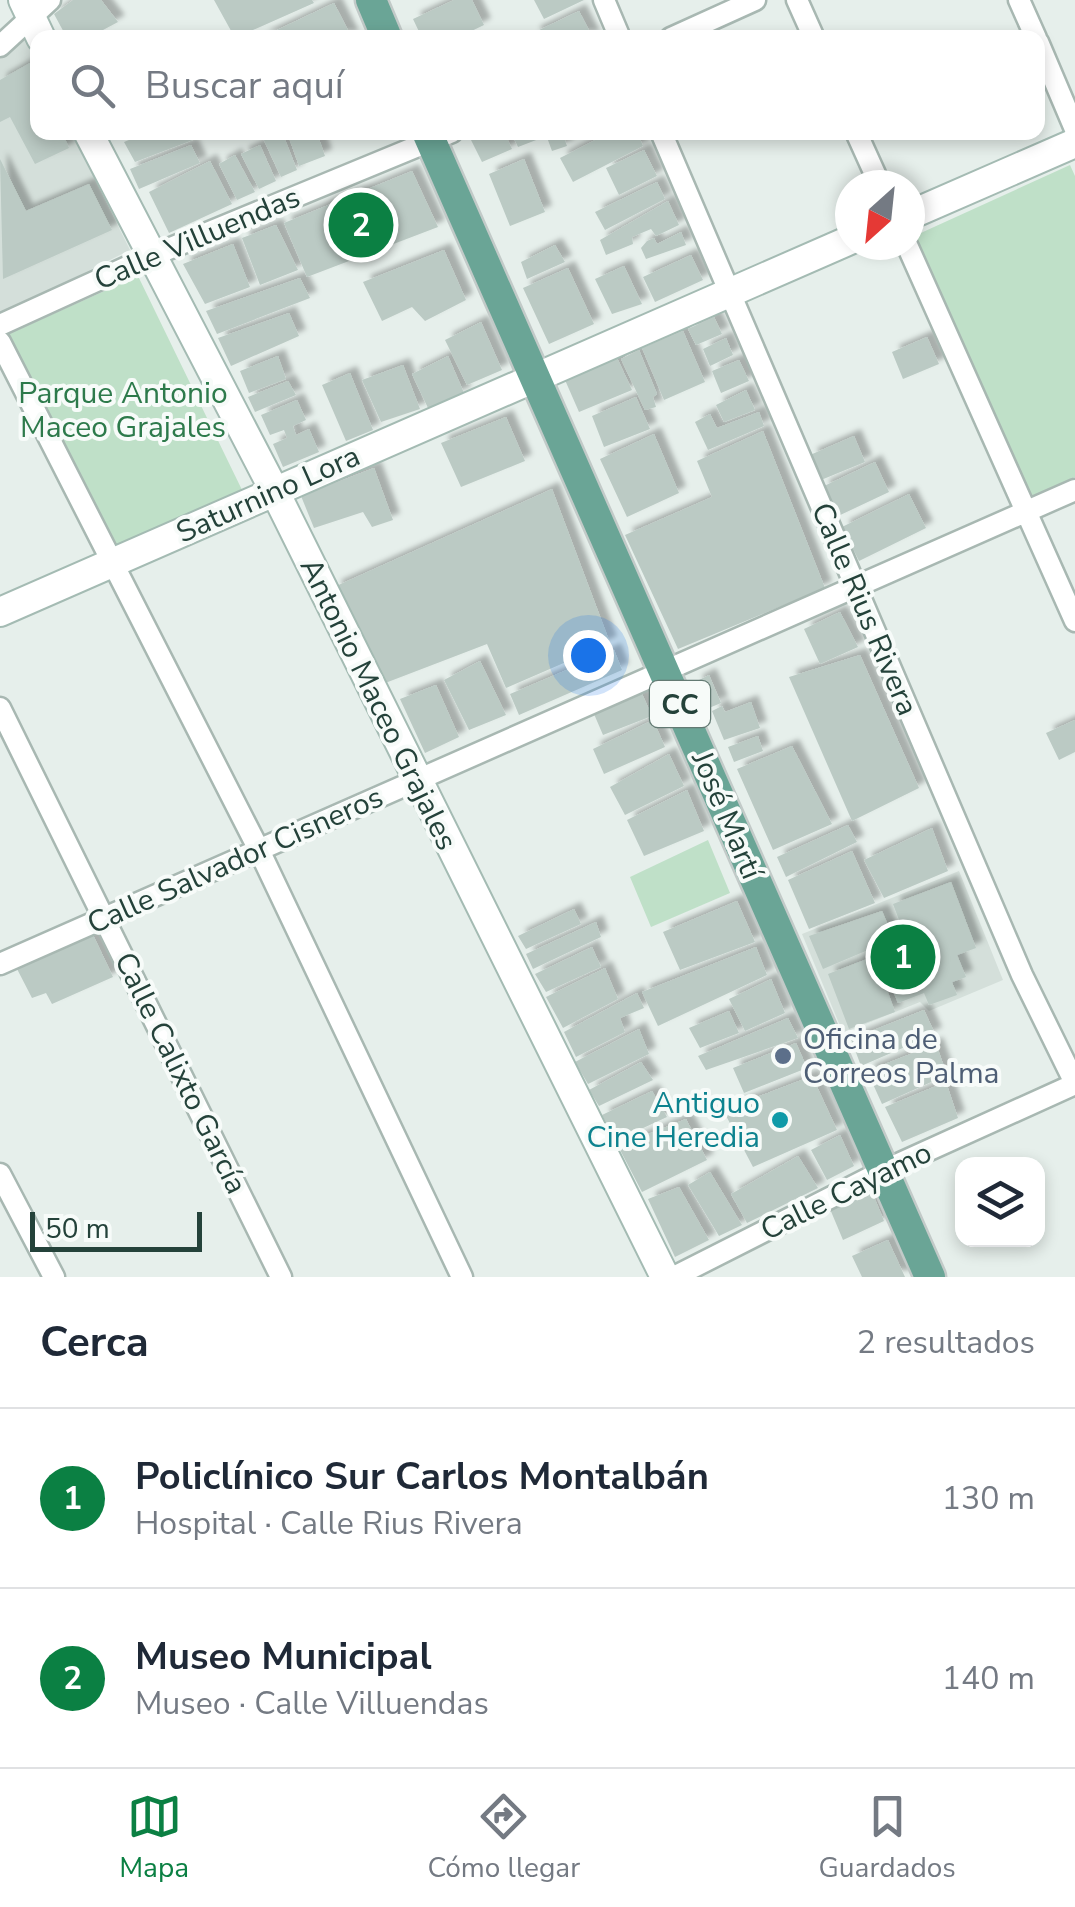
<!DOCTYPE html>
<html lang="es">
<meta charset="utf-8">
<style>
:root{--surface:#fff;--page:#f6f6f7;--text:#1f2937;--muted:#747a83;--line:#e0e1e3;--accent:#0b8043}
body{margin:0;font-family:"Nunito Sans",sans-serif;background:var(--page);color:var(--text)}
.controls{position:absolute;right:30px;bottom:30px;display:grid;overflow:hidden;border-radius:20px;box-shadow:0 5px 15px #0003}
.controls button{width:90px;height:90px;display:grid;place-items:center;padding:0;border:0;border-bottom:2px solid var(--line);background:var(--surface);color:var(--text);font:50px sans-serif}
.compass{position:absolute;left:835px;top:170px;width:90px;height:90px;border-radius:50%;background:var(--surface);box-shadow:0 5px 15px #0003;rotate:207deg}
.scale{position:absolute;left:30px;bottom:25px;width:172px;box-sizing:border-box;padding-left:10px;border:5px solid #24423a;border-top:0;font-size:28px;line-height:35px;white-space:nowrap;color:#24423a;-webkit-text-stroke:8px #f7fbf9;paint-order:stroke}
.you{position:absolute;left:588px;top:655px;width:35px;height:35px;margin:-25px;border:8px solid #fff;border-radius:50%;background:#1a73e8;box-shadow:0 0 0 15px #1a73e833}
.badge{display:grid;place-items:center;width:65px;height:65px;border-radius:50%;background:var(--accent);color:#fff;font-size:32px;font-weight:700}
.pin{position:absolute;translate:-50% -50%;border:5px solid #fff;box-shadow:0 2px 10px #0006}
.list{margin:0;padding:0;list-style:none}
h2{display:flex;justify-content:space-between;align-items:center;height:130px;margin:0;padding:0 40px;font-size:42px}
h2 small{font-size:32px;font-weight:400;color:var(--muted)}
.list li{display:grid;grid-template-columns:65px 1fr auto;gap:30px;align-items:center;box-sizing:border-box;height:180px;padding:0 40px;border-top:2px solid var(--line)}
.list b{display:block;font-size:38px;white-space:nowrap}
.list p{margin:0;font-size:32px;white-space:nowrap;color:var(--muted)}
.list em{font-size:32px;font-style:normal;color:var(--muted)}
.icon{flex:none;width:55px;height:55px;fill:none;stroke:currentColor;stroke-width:2;stroke-linecap:round;stroke-linejoin:round}
.map{position:relative;flex:none;width:1075px;height:1277px;overflow:hidden}
.search{position:absolute;background:var(--surface);box-shadow:0 5px 15px #0003;left:30px;right:30px;top:30px;height:110px;display:flex;align-items:center;gap:25px;box-sizing:border-box;padding:0 35px;border-radius:20px;color:var(--muted);font-size:38px}
.sheet{height:490px;background:var(--surface)}
nav{display:flex;justify-content:space-around;align-items:center;box-sizing:border-box;height:140px;border-top:2px solid var(--line);background:var(--surface);font-size:28px;color:var(--muted)}
nav a{display:grid;justify-items:center;gap:5px}
nav .on{color:var(--accent)}
.map>svg:first-child{display:block}
</style>
<div class="map">
<svg width="1075" height="1277" viewBox="0 0 1075 1277">
<defs>
<filter id="shadow"><feDropShadow dx="7" dy="-7" stdDeviation="2.5" flood-color="#0004"/></filter>
</defs>
<rect width="100%" height="100%" fill="#e6efeb"/>
<path fill="#d4dfda" d="M24 35 37 62 38 132 72 133 130 250 0 315V55Z
M959 871 1003 980 929 1011 920 1002 843 1033 802 934Z"/>
<path fill="#bfe0c8" d="M1070 165 1075 176V477L1030 497 912 237Z
M138 276 243 492 111 554 6 335Z
M708 840 730 893 651 927 630 877Z"/>
<path fill="#bbcac4" filter="url(#shadow)" d="M73 0H101L118 22 88 38H67L54 14Z
M214 0H312L314 3 235 38Z
M454 0H472L484 25 457 38H422L413 19Z
M534 0H584L544 19Z
M334 3 352 38H260Z
M579 11 593 38H535L533 33Z
M30 63 38 80V132H62L69 148 35 164 10 117 0 122V80Z
M148 132H211V133L135 162 124 142Z
M269 132H282L297 170 281 177 262 136Z
M287 132H335V133L319 139 325 156 299 166Z
M490 132H504L512 149 482 162 471 140Z
M511 132H542L544 137 518 147Z
M545 132H562L567 146 552 151Z
M611 132H637L643 146 573 182 560 158Z
M191 145 200 163 139 189 130 169Z
M260 145 276 181 259 189 241 154Z
M644 150 657 176 619 195 606 168Z
M235 155 255 192 237 200 219 164Z
M0 159 26 211 89 184 112 230 3 279Z
M524 159 545 212 510 226 489 174Z
M210 161 232 204 169 233 149 192Z
M412 171 438 227 307 277 284 223Z
M657 182 665 199 605 230 595 212Z
M668 201 679 225 656 236 651 229 632 237 633 244 606 255 600 240Z
M276 225 298 270 260 285 242 238Z
M681 232 686 245 646 259 641 248 647 241 654 238 657 244Z
M233 244 250 287 205 304 183 264Z
M555 245 565 262 527 279 521 262Z
M444 250 466 300 425 321 412 307 382 321 363 282Z
M691 255 703 280 655 302 643 277Z
M624 266 642 304 612 314 595 279Z
M568 268 594 324 549 344 523 288Z
M300 278 310 298 217 334 206 311Z
M289 313 299 336 231 366 218 338Z
M714 317 722 334 696 345 688 329Z
M481 322 502 370 467 385 445 340Z
M683 331 705 382 664 400 642 348Z
M927 337 939 364 903 379 892 352Z
M726 338 733 355 710 366 703 349Z
M639 350 657 394 653 397 656 407 645 410 621 359Z
M278 356 286 379 249 393 240 371Z
M448 356 464 393 428 408 412 374Z
M617 358 632 390 579 412 565 380Z
M739 360 749 381 721 393 712 371Z
M403 365 420 409 381 422 362 380Z
M350 373 373 430 346 441 322 385Z
M288 381 296 395 255 412 248 397Z
M746 390 755 410 724 422 716 405Z
M636 397 650 429 604 447 592 416Z
M297 400 306 420 293 426 296 435 309 429 319 452 283 467 273 444 287 438 284 430 270 435 261 415Z
M759 412 764 426 708 450 695 422 710 414 717 428Z
M506 417 525 461 461 487 441 443Z
M763 431 825 588 678 649 625 535 712 497 697 461Z
M654 434 679 493 627 517 600 459Z
M854 436 865 462 821 480 810 455Z
M875 462 889 492 836 517 822 487Z
M374 468 393 520 372 527 363 512 314 528 301 496Z
M552 489 610 643 506 688 487 644 380 685 334 587Z
M909 494 926 528 859 561 842 527Z
M840 612 858 647 820 664 804 629Z
M614 650 622 670 519 715 510 694Z
M860 655 919 788 852 821 789 677Z
M480 661 506 715 469 730 444 680Z
M709 675 721 703 709 708 695 682Z
M436 685 459 737 425 753 400 699Z
M642 694 652 716 603 735 594 714Z
M751 702 760 728 724 740 712 711 722 706 725 712Z
M653 720 665 747 604 774 593 749Z
M1075 720V752L1059 760 1046 733Z
M758 736 763 751 734 762 728 747Z
M792 746 832 824 773 850 737 769Z
M669 754 684 786 625 815 610 787Z
M687 790 704 831 644 856 627 820Z
M848 825 857 842 786 877 777 857Z
M932 828 948 871 884 898 864 860Z
M852 851 875 903 809 929 788 880Z
M951 882 976 948 957 955 966 977 952 982 957 995 929 1005 924 993 898 1003 885 971 914 960 893 904Z
M737 901 755 942 680 970 663 932Z
M574 909 581 924 526 949 518 936Z
M882 911 894 939 823 969 809 936Z
M596 922 601 937 533 969 526 954Z
M93 935 113 977 52 1004 46 993 32 998 16 967Z
M592 947 601 967 546 992 535 974Z
M756 947 767 975 658 1026 642 992Z
M875 956 895 1012 849 1029 828 974Z
M605 968 618 999 563 1028 546 997Z
M771 979 785 1013 745 1031 729 999Z
M637 993 644 1008 620 1018 625 1032 576 1057 564 1032Z
M924 1010 935 1034 861 1066 851 1039Z
M729 1011 739 1033 700 1048 689 1028Z
M788 1018 798 1038 706 1070 698 1056Z
M639 1029 649 1054 588 1084 575 1062Z
M796 1043 807 1068 744 1093 733 1068Z
M936 1044 947 1075 882 1104 867 1071Z
M641 1062 653 1080 599 1106 589 1090Z
M812 1076 837 1130 753 1167 723 1110Z
M946 1082 958 1118 902 1142 885 1107Z
M652 1091 667 1117 615 1141 602 1115Z
M686 1119 707 1160 642 1192 618 1146Z
M840 1135 854 1166 827 1180 811 1150Z
M798 1156 818 1188 747 1223 731 1194Z
M710 1172 742 1225 719 1236 688 1185Z
M679 1187 709 1240 675 1257 648 1199Z
M872 1192 884 1221 843 1240 830 1209Z
M888 1240 905 1277H862L852 1256Z"/>
<g fill="none" stroke-linecap="round" stroke-linejoin="round">
<g stroke="#a8b8b2" stroke-width="25">
<path id="street" d="M604 0 620 38
M797 0 814 38
M1019 0 1036 38
M671 38 755 0
M1038 42 1075 129
M0 46 50 0
M661 132 1022 975 1075 1083
M856 132 880 185
M907 245 1075 621
M0 325 149 257 452 132
M0 342 260 852 462 1277
M0 708 281 1277
M0 964 1075 490
M0 1174 54 1277
M674 1277 885 1170 1075 1084"/>
</g>
<g stroke="#a4bbb3" stroke-width="32">
<path id="secondary" d="M23 0 41 38
M88 132 274 490 665 1277
M910 215 1075 143
M0 612 850 240"/>
</g>
<g stroke="#c2cac8" stroke-width="35">
<path id="primary" d="M371 0 387 38
M427 132 930 1277"/>
</g>
<use href="#street" stroke="#fff" stroke-width="20"/>
<use href="#secondary" stroke="#fff" stroke-width="28"/>
<use href="#primary" stroke="#6aa596" stroke-width="30"/>
</g>
<circle fill="#5c6f8a" stroke="#f7fbf9" stroke-width="4" cx="783" cy="1056" r="10"/>
<circle fill="#0f9aa8" stroke="#f7fbf9" stroke-width="4" cx="780" cy="1120" r="10"/>
<g text-anchor="middle" stroke-width="8" stroke-linejoin="round" paint-order="stroke">
<rect fill="#f7fbf9" stroke="#637a73" stroke-width="2.5" x="650" y="681" width="60" height="46" rx="8"/>
<g font-size="28" font-weight="bold" fill="#24423a">
<text x="680" y="714">CC</text>
</g>
<g font-size="30" fill="#24423a" stroke="#f7fbf9">
<text transform="translate(197 238) rotate(-23)" y="10">Calle Villuendas</text>
<text transform="translate(268 494) rotate(-24)" y="10">Saturnino Lora</text>
<text transform="translate(865 609) rotate(67)" y="10">Calle Rius Rivera</text>
<text transform="translate(379 704) rotate(64)" y="10">Antonio Maceo Grajales</text>
<text transform="translate(727 815) rotate(67)" y="10">José Martí</text>
<text transform="translate(235 860) rotate(-24)" y="10">Calle Salvador Cisneros</text>
<text transform="translate(181 1073) rotate(64)" y="10">Calle Calixto García</text>
<text transform="translate(846 1191) rotate(-26)" y="10">Calle Cayamo</text>
</g>
<g font-size="30" fill="#2d7a4b" stroke="#f7fbf9">
<text x="123" y="403">Parque Antonio<tspan x="123" dy="34">Maceo Grajales</tspan></text>
</g>
<g font-size="30" fill="#4e5e75" stroke="#f7fbf9" text-anchor="start">
<text x="803" y="1049">Oficina de<tspan x="803" dy="34">Correos Palma</tspan></text>
</g>
<g font-size="30" fill="#0d838f" stroke="#f7fbf9" text-anchor="end">
<text x="760" y="1113">Antiguo<tspan x="760" dy="34">Cine Heredia</tspan></text>
</g>
</g>
</svg>
<div class="controls">
<button><svg class="icon" aria-label="layers" viewBox="0 0 24 24"><path d="M12 4l9 5-9 5-9-5zM3 14l9 5 9-5"/></svg></button>
</div>
<svg class="compass" viewBox="-18 -18 36 36"><path d="M0-13l5 13h-10z" fill="#e53935"/><path d="M0 13l5-13h-10z" fill="#747a83"/></svg>
<div class="scale">50 m</div>
<div class="you"></div>
<div class="pin badge" style="left:903px;top:957px">1</div>
<div class="pin badge" style="left:361px;top:225px">2</div>
<div class="search"><svg class="icon" aria-label="search" viewBox="0 0 24 24"><circle cx="10" cy="10" r="6"/><path d="M15 15l6 6"/></svg>Buscar aquí</div>
</div>
<section class="sheet">
<h2>Cerca<small>2 resultados</small></h2>
<ul class="list">
<li><span class="badge">1</span><div><b>Policlínico Sur Carlos Montalbán</b><p>Hospital · Calle Rius Rivera</p></div><em>130 m</em></li>
<li><span class="badge">2</span><div><b>Museo Municipal</b><p>Museo · Calle Villuendas</p></div><em>140 m</em></li>
</ul>
</section>
<nav>
<a class="on"><svg class="icon" aria-label="map" viewBox="0 0 24 24"><path d="M3 6l6-2 6 2 6-2v14l-6 2-6-2-6 2zM9 4v14M15 6v14"/></svg>Mapa</a>
<a><svg class="icon" aria-label="directions" viewBox="0 0 24 24"><path d="M12 3l9 9-9 9-9-9zM9 14v-3h6M13 9l2 2-2 2"/></svg>Cómo llegar</a>
<a><svg class="icon" aria-label="saved" viewBox="0 0 24 24"><path d="M7 4h10v16l-5-4-5 4z"/></svg>Guardados</a>
</nav>
